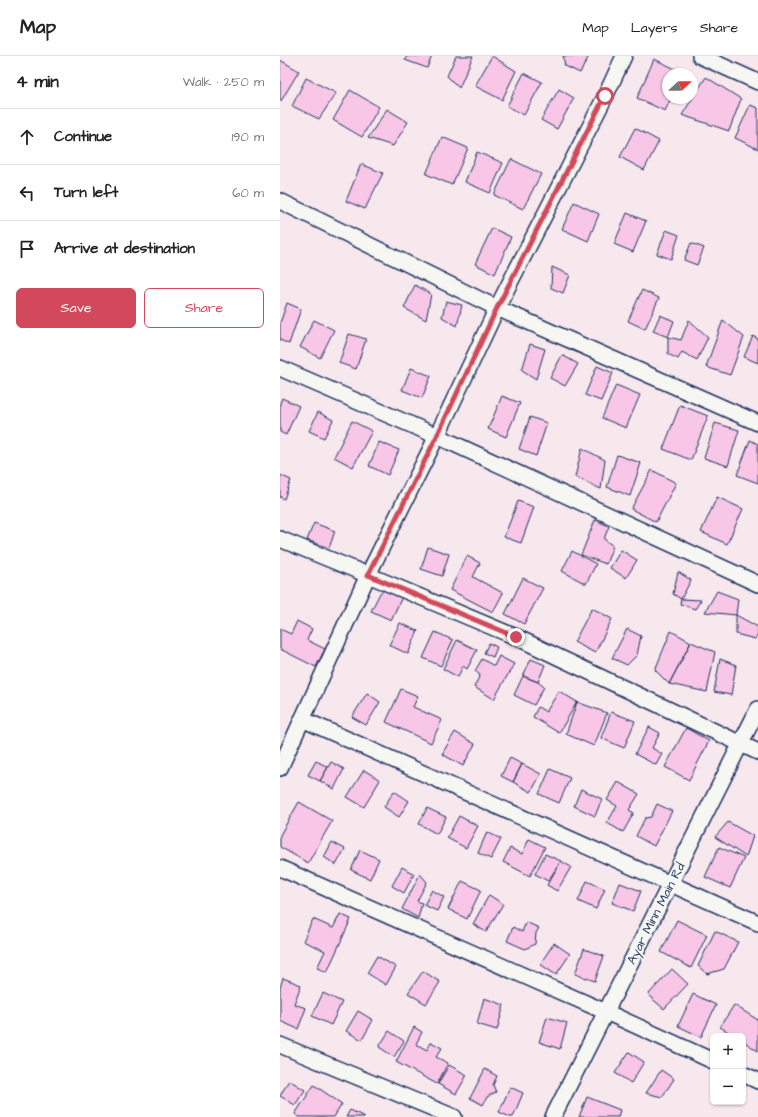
<!DOCTYPE html>
<meta charset="utf-8">
<style>
:root{--surface:#fff;--page:#f6f6f6;--text:#222;--muted:#767676;--line:#e0e0e0;--accent:#d1495b}
body{margin:0;font-family:"Architects Daughter",sans-serif;background:var(--page);color:var(--text)}
.controls{position:absolute;right:12px;bottom:12px;display:grid;overflow:hidden;border-radius:6px;box-shadow:0 1px 3px #0004}
.controls button{width:36px;height:36px;display:grid;place-items:center;padding:0;border:0;border-bottom:1px solid var(--line);background:var(--surface);color:var(--text);font:20px sans-serif}
.compass{position:absolute;left:382px;top:12px;width:36px;height:36px;border-radius:50%;background:var(--surface);box-shadow:0 1px 3px #0004;rotate:68deg}
.stop{position:absolute;width:12px;height:12px;margin:-9px;border:3px solid #d1495b;border-radius:50%;background:#fff}
.stop.end{background:#d1495b;border-color:#fff;box-shadow:0 1px 4px #0008}
.list{margin:0;padding:0;list-style:none}
h2{display:flex;justify-content:space-between;align-items:center;height:52px;margin:0;padding:0 16px;font-size:17px}
h2 small{font-size:13px;font-weight:400;color:var(--muted)}
.list li{display:grid;grid-template-columns:26px 1fr auto;gap:12px;align-items:center;box-sizing:border-box;height:56px;padding:0 16px;border-top:1px solid var(--line)}
.list b{display:block;font-size:15px;white-space:nowrap}
.list em{font-size:13px;font-style:normal;color:var(--muted)}
.actions{display:flex;gap:8px;padding:12px 16px}
.actions a{flex:1;padding:9px 0;border:1px solid var(--accent);border-radius:6px;text-align:center;font-size:14px;color:var(--accent)}
.actions .main{background:var(--accent);color:#fff}
.icon{flex:none;width:22px;height:22px;fill:none;stroke:currentColor;stroke-width:2;stroke-linecap:round;stroke-linejoin:round}
.map{position:relative;flex:none;width:478px;height:1061px;overflow:hidden}
header{display:flex;align-items:center;gap:24px;box-sizing:border-box;height:56px;padding:0 20px;background:var(--surface);border-bottom:1px solid var(--line)}
header strong{font-size:19px}
nav{display:flex;gap:22px;margin-inline-start:auto;font-size:14px}
main{display:flex}
aside{flex:1;background:var(--surface)}
.map>svg:first-child{display:block}
</style>
<header>
<strong>Map</strong>
<nav><a>Map</a><a>Layers</a><a>Share</a></nav>
</header>
<main>
<aside>
<h2>4 min<small>Walk · 250 m</small></h2>
<ul class="list">
<li><svg class="icon" aria-label="ahead" viewBox="0 0 24 24"><path d="M12 20V5M6 11l6-6 6 6"/></svg><div><b>Continue</b></div><em>190 m</em></li>
<li><svg class="icon" aria-label="left" viewBox="0 0 24 24"><path d="M17 20v-9H6M10 6l-5 5 5 5"/></svg><div><b>Turn left</b></div><em>60 m</em></li>
<li><svg class="icon" aria-label="arrive" viewBox="0 0 24 24"><path d="M6 21V4h12l-3 4 3 4H6"/></svg><div><b>Arrive at destination</b></div></li>
</ul>
<div class="actions"><a class="main">Save</a><a>Share</a></div>
</aside>
<div class="map">
<svg width="478" height="1061" viewBox="0 0 478 1061">
<rect width="100%" height="100%" fill="#f7e8ee"/>
<filter id="ink" filterUnits="userSpaceOnUse"><feTurbulence type="fractalNoise" baseFrequency=".025" numOctaves="2"/><feDisplacementMap in="SourceGraphic" scale="8" xChannelSelector="R" yChannelSelector="G"/><feConvolveMatrix kernelMatrix="1 2 1 2 8 2 1 2 1" color-interpolation-filters="sRGB"/></filter>
<g filter="url(#ink)">
<path fill="#f8c6e6" stroke="#1b2f5e" d="M127 0H152L147 12 125 4Z
M176 0H193L179 32 167 20Z
M212 0 236 15 222 44 195 30Z
M283 0H309L300 17 285 10Z
M374 3 402 16 401 18H388V42H391L385 55 357 42Z
M0 4 19 15 1 45H0Z
M244 17 262 26 244 59 227 50Z
M426 21 461 43 449 75 402 59Z
M26 22 56 37 39 63 12 50Z
M279 33 294 42 277 73 261 64Z
M70 34 99 51 82 81 53 64Z
M470 49 478 52V93L455 82Z
M107 53 128 66 113 90 88 82Z
M355 72 379 85 364 114 340 101Z
M162 81 188 92 172 129 146 118Z
M197 96 223 107 210 137 185 126Z
M231 103 261 118 243 153 214 139Z
M81 108 103 117 85 153 66 145Z
M294 146 319 158 308 185 282 173Z
M347 157 366 165 353 196 334 188Z
M212 172 231 181 215 218 195 208Z
M386 174 399 179 391 203 377 198Z
M411 187 424 192 417 209 404 204Z
M272 211 290 219 283 237 271 232Z
M135 229 151 238 146 264 124 252Z
M362 234 379 242 365 273 348 265Z
M166 245 182 249 177 270 162 261Z
M7 247 21 253 9 288 0 284V267Z
M380 259 394 265 388 281 373 275Z
M34 264 54 274 40 302 20 291Z
M409 264 428 281 417 304 402 296 398 303 388 298V281L401 284Z
M443 264 464 281 450 319 426 311Z
M69 278 86 283 76 313 59 307Z
M473 280 478 283V307L464 301Z
M250 288 265 293 256 323 242 314Z
M282 299 298 308 285 330 270 322Z
M317 310 333 317 321 345 305 339Z
M131 312 151 320 142 342 122 334Z
M336 329 360 339 346 372 322 362Z
M222 340 240 347 226 381 208 373Z
M2 342 19 350 6 379 0 376V347Z
M400 349 428 360 411 404 383 393Z
M38 356 53 364 44 382 29 375Z
M250 361 267 367 256 400 239 393Z
M72 365 92 375 73 411 54 401Z
M435 367 459 374 448 410 424 402Z
M470 384 478 388V427L457 419Z
M99 386 119 394 108 419 89 410Z
M302 392 325 404 321 433 295 421Z
M337 399 361 407 350 440 327 431Z
M372 414 396 427 376 466 351 453Z
M0 419 11 424 4 443 0 441Z
M437 441 463 453 447 488 421 476Z
M238 445 254 451 241 487 224 481Z
M315 464 329 470 324 483 333 490 326 508 301 499Z
M34 467 55 475 49 492 27 484Z
M148 491 169 498 162 520 141 513Z
M341 494 357 504 346 522 330 512Z
M292 495 316 508 306 528 282 515Z
M187 500 200 507 193 521 223 537 213 556 170 534Z
M398 516 411 524 401 543 393 538Z
M243 522 263 532 244 568 225 558Z
M106 533 122 541 111 564 91 555 100 537Z
M437 535 458 543 456 559 425 556Z
M401 543 421 544 415 553 400 548Z
M312 552 332 563 315 597 294 586Z
M456 559 478 571V579L475 583 456 578Z
M17 565 32 573 27 584 45 593 36 611 0 593V573L11 578Z
M120 567 138 575 128 598 109 589Z
M347 573 361 580 357 599 347 609 332 602Z
M391 575 411 586 389 628 375 614Z
M155 576 173 584 161 610 143 602Z
M177 584 197 594 187 613 183 610 178 621 163 613Z
M411 586 435 596 427 636 389 628Z
M209 587 217 591 213 601 204 597Z
M219 600 234 608 214 643 194 631 200 619 195 615 202 603 214 610Z
M251 603 265 609 258 626 243 620Z
M440 603 456 609 451 639 434 636Z
M243 620 258 626 264 631 254 649 234 639Z
M121 633 138 640 133 651 162 664 151 687 106 666Z
M279 635 297 646 279 677 253 661 258 651 266 656Z
M87 637 100 646 86 669 72 661Z
M297 646 327 657 314 690 286 678Z
M331 656 355 665 344 692 321 682Z
M369 671 380 677 372 692 382 698 376 709 355 698Z
M406 672 429 685 409 724 385 711Z
M175 676 195 688 183 710 162 698Z
M230 702 242 708 233 726 221 720Z
M36 705 48 711 40 725 28 719Z
M51 706 64 713 54 733 40 725Z
M242 708 261 718 251 736 233 726Z
M270 713 290 722 279 747 259 738Z
M84 714 100 724 84 751 67 741Z
M338 726 359 738 349 754 354 757 343 776 327 767 337 750 327 744Z
M301 733 322 743 315 760 294 750Z
M114 735 129 745 119 761 104 751Z
M19 746 52 765 28 807 0 791V779Z
M377 748 392 755 374 790 356 780 365 762 371 761Z
M147 752 166 761 157 778 139 768Z
M179 760 198 770 186 792 167 782Z
M448 766 473 780 466 801 435 781Z
M207 776 221 783 211 803 198 797Z
M249 783 265 791 250 820 223 806 230 792 242 798Z
M52 786 65 793 56 809 44 801Z
M439 791 464 802 450 832 425 821Z
M80 794 99 803 90 823 71 814Z
M265 798 281 805 268 825 255 818Z
M281 805 291 811 277 835 267 829Z
M122 811 134 818 124 837 112 830Z
M140 818 147 826 137 845 142 847 138 862 122 853Z
M182 825 201 834 187 863 168 853Z
M307 825 325 833 316 853 298 845Z
M340 827 361 835 353 855 332 847Z
M152 834 164 841 157 855 144 849Z
M209 839 223 848 206 876 193 868Z
M60 858 71 863 47 916 37 912 45 895 23 885 33 863 53 872Z
M397 864 427 879 411 912 381 896Z
M246 866 259 872 256 877 255 888 245 893 227 885 233 871 242 876Z
M435 875 458 886 444 913 427 918 418 910Z
M274 887 290 898 276 919 260 908Z
M304 893 324 900 315 925 295 918Z
M97 900 116 911 106 929 87 917Z
M392 913 408 928 384 953 368 939Z
M143 915 160 926 146 948 128 937Z
M3 922 21 929 14 948 26 952 18 973 0 965V932Z
M43 937 62 946 51 969 32 960Z
M413 938 436 949 421 981 398 970Z
M204 942 224 949 217 974 197 968Z
M454 949 478 964V995L463 985V980H455L440 971Z
M78 955 93 964 82 984 66 975Z
M267 961 287 967 280 993 259 986Z
M134 971 142 976 136 988 147 994 151 986 162 992 156 1001 168 1007 157 1028 116 1006Z
M109 975 124 985 114 1001 99 991Z
M349 996 364 1006 351 1027 335 1017Z
M169 1009 187 1019 176 1038 158 1028Z
M205 1013 217 1020 213 1029 216 1036 207 1041 203 1049 190 1042Z
M381 1014 394 1023 382 1041 366 1037Z
M9 1024 25 1034 15 1049 0 1040Z
M34 1029 62 1048 54 1061H19L15 1058Z
M230 1031 243 1037 233 1061H230L219 1056Z
M307 1041 340 1054 338 1061H299Z
M70 1054 85 1061H66Z"/>
<g fill="none" stroke-linecap="round" stroke-linejoin="round">
<g stroke="#1b2f5e" stroke-width="18">
<path id="minor" d="M420 0 478 26
M0 145 217 252 478 367
M0 312 157 380 478 528
M0 483 88 519 236 581 478 696
M22 663 478 867
M0 712 88 519 157 380 217 252 325 41 344 0
M0 812 326 956 433 1005
M0 989 174 1061
M463 1018 478 1025
M273 1061 478 653"/>
</g>
<use href="#minor" stroke="#f6f6f2" stroke-width="15"/>
</g>
</g>
<g fill="none" stroke-linecap="round" stroke-linejoin="round" filter="url(#ink)">
<path stroke="#d1495b" stroke-width="5" d="M236 581 88 519 157 380 217 252 325 40"/>
</g>
<g text-anchor="middle" stroke-width="3.5" stroke-linejoin="round" paint-order="stroke">
<g font-size="13" fill="#1b2f5e" stroke="#f6f6f2">
<text transform="translate(375 857) rotate(-63)" y="5">Ayar Minn Main Rd</text>
</g>
</g>
</svg>
<div class="controls">
<button>+</button>
<button>−</button>
</div>
<svg class="compass" viewBox="-18 -18 36 36"><path d="M0-13l5 13h-10z" fill="#e53935"/><path d="M0 13l5-13h-10z" fill="#767676"/></svg>
<div class="stop" style="left:325px;top:40px"></div>
<div class="stop end" style="left:236px;top:581px"></div>
</div>
</main>
